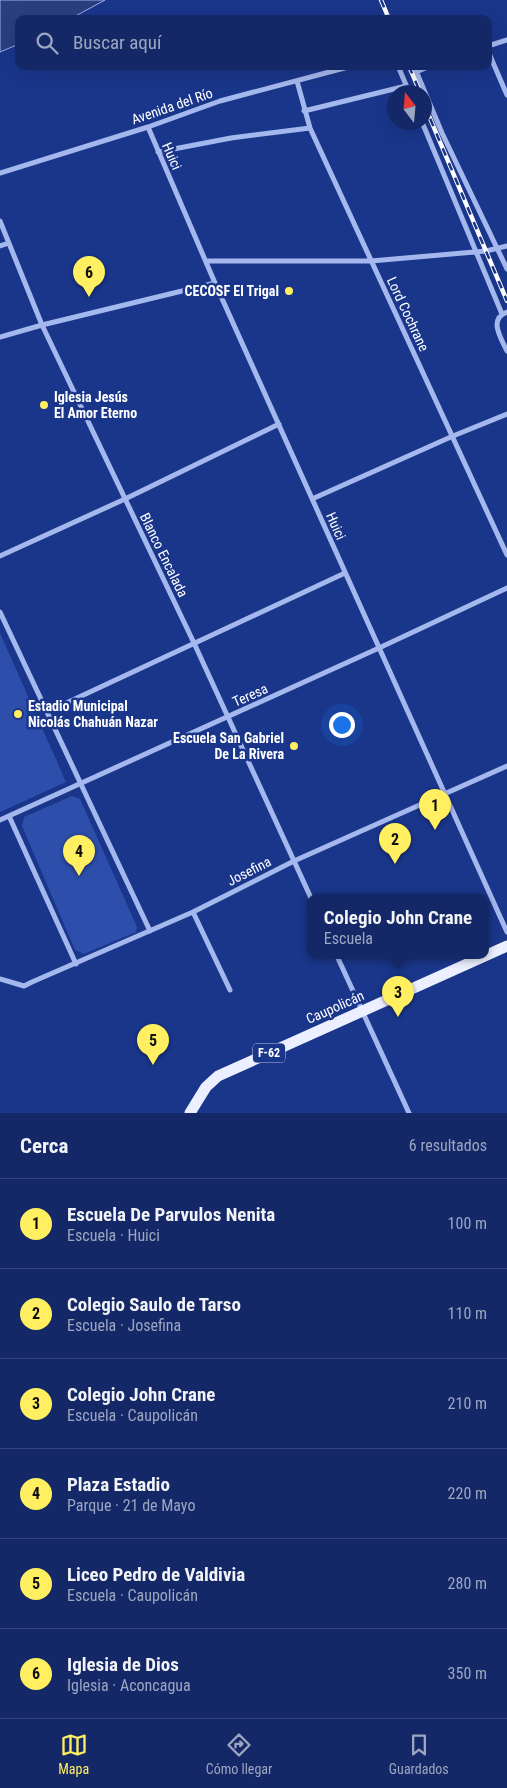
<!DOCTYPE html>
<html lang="es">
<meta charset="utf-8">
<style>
:root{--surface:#142868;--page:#1d306e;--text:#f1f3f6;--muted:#9da6c0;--line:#33447c;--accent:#ffef61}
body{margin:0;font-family:"Roboto Condensed",sans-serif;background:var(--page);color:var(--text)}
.compass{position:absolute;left:387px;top:85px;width:45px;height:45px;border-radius:50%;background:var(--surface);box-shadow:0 5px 20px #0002;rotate:344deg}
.you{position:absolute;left:341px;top:724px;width:18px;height:18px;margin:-12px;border:4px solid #fff;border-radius:50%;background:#1a73e8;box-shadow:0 0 0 8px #1a73e833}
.badge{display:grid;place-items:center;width:32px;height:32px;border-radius:50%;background:var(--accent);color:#111;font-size:16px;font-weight:700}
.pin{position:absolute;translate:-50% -41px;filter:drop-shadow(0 1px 2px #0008)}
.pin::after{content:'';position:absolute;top:26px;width:18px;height:15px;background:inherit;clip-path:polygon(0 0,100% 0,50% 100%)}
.popup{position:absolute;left:307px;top:894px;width:182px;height:65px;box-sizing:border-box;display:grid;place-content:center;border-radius:10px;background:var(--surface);filter:drop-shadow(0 1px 4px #0005);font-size:16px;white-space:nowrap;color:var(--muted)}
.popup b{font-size:19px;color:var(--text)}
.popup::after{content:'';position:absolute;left:50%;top:100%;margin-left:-10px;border:10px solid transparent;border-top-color:var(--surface)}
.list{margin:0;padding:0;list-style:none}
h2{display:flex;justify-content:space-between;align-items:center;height:65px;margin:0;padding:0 20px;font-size:21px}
h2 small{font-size:16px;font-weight:400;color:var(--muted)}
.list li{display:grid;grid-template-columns:32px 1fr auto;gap:15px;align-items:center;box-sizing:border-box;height:90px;padding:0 20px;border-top:1px solid var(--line)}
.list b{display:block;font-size:19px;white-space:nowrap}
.list p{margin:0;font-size:16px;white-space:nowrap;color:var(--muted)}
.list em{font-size:16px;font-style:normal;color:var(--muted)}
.icon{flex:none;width:28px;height:28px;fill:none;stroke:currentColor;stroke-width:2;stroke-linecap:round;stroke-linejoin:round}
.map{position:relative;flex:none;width:507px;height:1113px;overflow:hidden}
.search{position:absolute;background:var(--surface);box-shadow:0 5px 20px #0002;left:15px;right:15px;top:15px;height:55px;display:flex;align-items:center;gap:12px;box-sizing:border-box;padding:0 18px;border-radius:10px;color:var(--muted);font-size:19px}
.sheet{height:605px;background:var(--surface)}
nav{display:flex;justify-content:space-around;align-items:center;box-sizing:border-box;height:70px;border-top:1px solid var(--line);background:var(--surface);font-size:14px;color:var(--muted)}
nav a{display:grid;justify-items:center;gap:2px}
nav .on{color:var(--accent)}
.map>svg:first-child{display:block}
</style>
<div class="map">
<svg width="507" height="1113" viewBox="0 0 507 1113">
<rect width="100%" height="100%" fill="#1a368b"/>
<path fill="#2d4eaa" d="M0 633 66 782 0 812Z
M72 796 80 799 137 927 136 932 84 954 75 950 22 826 24 817Z"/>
<path fill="#2b3f7f" stroke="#98b0f0" d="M0 0H105L70 19H19V44L0 52Z"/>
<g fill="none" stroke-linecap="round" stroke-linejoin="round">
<path stroke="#a5b8ed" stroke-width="5" d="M488 46 507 40
M488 51 507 95
M398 66 409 92
M414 66 442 133 507 269
M416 72 430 66
M297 81 310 128 507 555
M304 111 406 86
M422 122 502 314
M148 127 215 283 507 932
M158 152 231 138 310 128
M0 173 148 127 220 101 352 66
M0 221 42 325 194 643 311 898
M0 246 9 243
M206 261H371L486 251 507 246
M507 312C488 319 501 338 507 351
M0 337 42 325 215 283
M312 499 453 436 507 414
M0 556 125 499 279 424
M0 612 150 931
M47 712 345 573
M9 816 76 964
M0 820 379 648 507 588
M193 912 230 990
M337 956 409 1113
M0 979 24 986 32 982 193 912 294 861 507 766"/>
<path stroke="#ebefff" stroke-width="11" d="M190 1113 206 1087 218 1076 507 946"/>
<g stroke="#fff" stroke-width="4.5">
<path id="rail" d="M381 0 389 19
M409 66 420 92
M424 104 507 301"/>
</g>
<use href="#rail" stroke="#1a368b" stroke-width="2.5" stroke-dasharray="8" stroke-linecap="butt"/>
</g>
<g fill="#ffef61" stroke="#1a368b" stroke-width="2">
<circle cx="289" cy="291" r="5"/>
<circle cx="44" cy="405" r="5"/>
<circle cx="18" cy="714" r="5"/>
<circle cx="294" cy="746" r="5"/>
</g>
<g text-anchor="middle" stroke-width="5" stroke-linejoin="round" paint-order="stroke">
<rect fill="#1a368b" stroke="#bac3dc" stroke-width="1" x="253" y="1043.5" width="32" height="19" rx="4"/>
<g font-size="12" font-weight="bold" fill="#fff">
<text x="269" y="1057">F-62</text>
</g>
<g font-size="14" fill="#fff" stroke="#1a368b">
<text transform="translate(172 106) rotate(-19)" y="5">Avenida del Río</text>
<text transform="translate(172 156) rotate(67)" y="5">Huici</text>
<text transform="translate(408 314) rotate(65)" y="5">Lord Cochrane</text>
<text transform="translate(336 526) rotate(66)" y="5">Huici</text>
<text transform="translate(164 555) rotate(64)" y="5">Blanco Encalada</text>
<text transform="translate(250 695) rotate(-24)" y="5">Teresa</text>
<text transform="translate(249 871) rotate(-27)" y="5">Josefina</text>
<text transform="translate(335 1007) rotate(-24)" y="5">Caupolicán</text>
</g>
<g font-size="14" font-weight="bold" fill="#fff" stroke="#1a368b" text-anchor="end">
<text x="279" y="296">CECOSF El Trigal</text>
<text x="54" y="402" text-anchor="start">Iglesia Jesús<tspan x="54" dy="16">El Amor Eterno</tspan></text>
<text x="28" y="711" text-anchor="start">Estadio Municipal<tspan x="28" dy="16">Nicolás Chahuán Nazar</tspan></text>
<text x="284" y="743">Escuela San Gabriel<tspan x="284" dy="16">De La Rivera</tspan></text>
</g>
</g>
</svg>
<svg class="compass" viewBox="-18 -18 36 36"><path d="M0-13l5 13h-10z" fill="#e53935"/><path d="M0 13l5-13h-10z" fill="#9da6c0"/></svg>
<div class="you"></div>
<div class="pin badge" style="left:435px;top:830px">1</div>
<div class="pin badge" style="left:395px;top:864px">2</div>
<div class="pin badge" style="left:398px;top:1017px">3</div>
<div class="popup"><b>Colegio John Crane</b>Escuela</div>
<div class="pin badge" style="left:79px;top:876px">4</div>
<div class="pin badge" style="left:153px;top:1065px">5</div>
<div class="pin badge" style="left:89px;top:297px">6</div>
<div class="search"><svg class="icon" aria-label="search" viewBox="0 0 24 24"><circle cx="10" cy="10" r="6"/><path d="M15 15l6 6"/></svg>Buscar aquí</div>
</div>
<section class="sheet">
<h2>Cerca<small>6 resultados</small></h2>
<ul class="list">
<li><span class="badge">1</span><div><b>Escuela De Parvulos Nenita</b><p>Escuela · Huici</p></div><em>100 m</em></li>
<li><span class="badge">2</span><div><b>Colegio Saulo de Tarso</b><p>Escuela · Josefina</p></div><em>110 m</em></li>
<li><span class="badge">3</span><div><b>Colegio John Crane</b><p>Escuela · Caupolicán</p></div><em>210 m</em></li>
<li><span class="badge">4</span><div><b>Plaza Estadio</b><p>Parque · 21 de Mayo</p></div><em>220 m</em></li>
<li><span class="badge">5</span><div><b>Liceo Pedro de Valdivia</b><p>Escuela · Caupolicán</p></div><em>280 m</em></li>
<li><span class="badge">6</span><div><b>Iglesia de Dios</b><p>Iglesia · Aconcagua</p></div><em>350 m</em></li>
</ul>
</section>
<nav>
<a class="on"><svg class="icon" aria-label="map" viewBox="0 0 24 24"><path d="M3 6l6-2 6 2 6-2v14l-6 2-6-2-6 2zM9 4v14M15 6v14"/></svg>Mapa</a>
<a><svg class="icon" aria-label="directions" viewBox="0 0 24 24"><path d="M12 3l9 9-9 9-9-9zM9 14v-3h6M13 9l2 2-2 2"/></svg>Cómo llegar</a>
<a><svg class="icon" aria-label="saved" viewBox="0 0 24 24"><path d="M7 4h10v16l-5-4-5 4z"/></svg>Guardados</a>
</nav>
